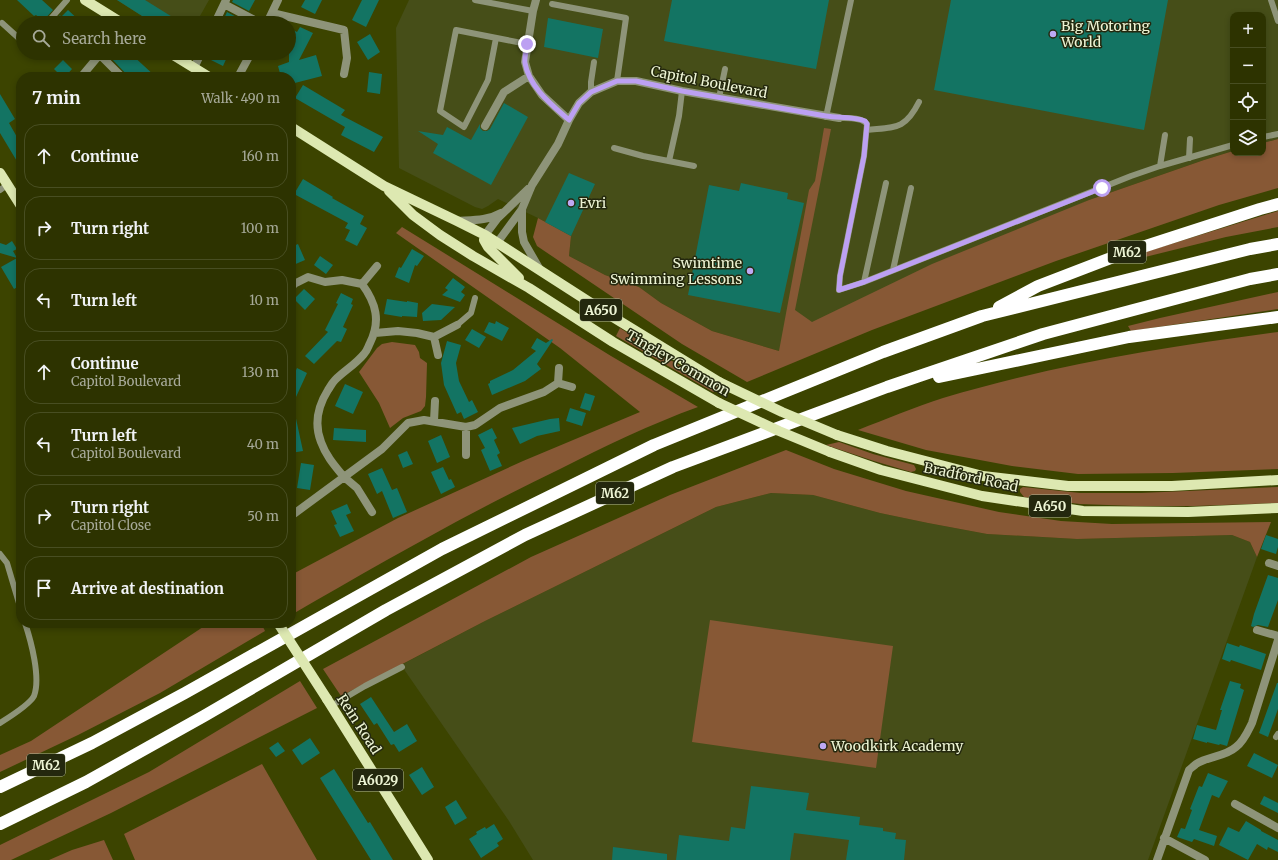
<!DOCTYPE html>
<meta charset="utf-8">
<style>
:root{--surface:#2d3300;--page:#353b0a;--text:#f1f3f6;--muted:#a7aa99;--line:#484e22}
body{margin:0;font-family:Merriweather,serif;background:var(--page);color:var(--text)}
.controls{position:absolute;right:12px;top:12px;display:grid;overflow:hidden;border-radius:8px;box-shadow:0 2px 6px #0003}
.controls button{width:36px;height:36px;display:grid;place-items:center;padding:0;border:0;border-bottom:1px solid var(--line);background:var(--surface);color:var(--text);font:20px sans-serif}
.stop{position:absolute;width:12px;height:12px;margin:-9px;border:3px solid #bca0f2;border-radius:50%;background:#fff}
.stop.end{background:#bca0f2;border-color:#fff;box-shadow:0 1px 4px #0008}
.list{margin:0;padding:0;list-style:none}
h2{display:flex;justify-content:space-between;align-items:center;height:52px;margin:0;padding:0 16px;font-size:17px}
h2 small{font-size:13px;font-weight:400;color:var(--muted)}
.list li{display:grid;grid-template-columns:26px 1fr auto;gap:12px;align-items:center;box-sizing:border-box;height:64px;margin:0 8px 8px;padding:0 8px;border:1px solid var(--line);border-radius:16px}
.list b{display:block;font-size:15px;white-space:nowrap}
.list p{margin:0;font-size:13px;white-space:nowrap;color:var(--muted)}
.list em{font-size:13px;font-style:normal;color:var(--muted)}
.icon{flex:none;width:22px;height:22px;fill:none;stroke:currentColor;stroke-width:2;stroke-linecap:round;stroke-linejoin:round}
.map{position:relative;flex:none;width:1278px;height:860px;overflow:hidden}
.search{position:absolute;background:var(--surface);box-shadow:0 2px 6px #0003;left:16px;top:16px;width:280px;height:44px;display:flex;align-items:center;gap:10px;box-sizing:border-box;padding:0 14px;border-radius:22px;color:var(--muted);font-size:15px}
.panel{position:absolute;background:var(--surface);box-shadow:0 2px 6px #0003;left:16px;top:72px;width:280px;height:556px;border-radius:16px}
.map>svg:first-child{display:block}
</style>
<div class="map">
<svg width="1278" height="860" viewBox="0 0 1278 860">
<rect width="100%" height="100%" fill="#3c4400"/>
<path fill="#464e18" d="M117 0H209L196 23H153Z
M409 0H1278V139L1263 143V15H1233V151L1204 160 1089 200 779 351 712 331 661 303 639 287 605 275 569 256 571 236 538 218 498 199 488 206 482 209 475 207 399 168 396 28Z
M771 493 813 495 880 513 928 523 987 534 1077 539 1232 535 1250 542 1257 557 1148 860H533L509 821 401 665 485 621 716 507Z"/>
<path fill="#875835" d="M824 128 831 129 795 310 812 322 932 264 1089 200 1204 160 1233 151V153H1263V143L1278 139V188L1219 205 1056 261 872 330 747 382 682 344 537 246 533 237 538 218 571 236 569 256 605 275 639 287 661 303 712 331 779 351 809 190 815 181Z
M1278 211V227L1226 237 1129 261V257Z
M402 227 611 356 698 407C651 424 605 446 560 469 468 513 379 564 291 615V575L398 518 523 461 640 412 560 348 396 233Z
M1278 292V309L1131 331 1128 326 1160 318Z
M620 328 658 353 721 389 713 392 616 336Z
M1278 332V469L1173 473 1078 474 1012 466 926 450 858 430C886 419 915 407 943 398 1052 365 1165 347 1278 332Z
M392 342 415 345 419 352 420 358 427 363 426 397 425 406 421 411 403 418 390 428 379 403 359 372 377 348 382 344Z
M839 442 873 454 914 465 916 469 915 471 911 472 874 461 826 445Z
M786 450 834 469 906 491 999 512 1061 521 1112 524 1271 522 1257 557 1250 542 1232 535 1077 539 987 534 928 523 880 513 813 495 771 493 716 507 485 621 341 696 323 669 531 557 670 495Z
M1023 487 1080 493H1141L1278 487V503L1194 506H1135L1080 504 1024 497 1020 492V489Z
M710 620 893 646 876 768 692 742Z
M209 623H261L265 631 160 693 78 735 0 772V755L31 741Z
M300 681 317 708 111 813 11 860H0V845L149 772Z
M262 764 317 860H135L124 834Z
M104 840 113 860H49L72 850Z"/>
<path fill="#137463" d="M17 0H42L53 10 43 21 36 15 34 16Z
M117 0H145L182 23H153Z
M233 0H255L249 11 232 2Z
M305 0H322L315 14 301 7Z
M362 0H379L366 27 352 20Z
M672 0H829L816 69 664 41Z
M951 0H1168L1144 130 934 90Z
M68 10 82 23H53L60 15 61 17Z
M227 12 244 21 243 23H222Z
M548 18 603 29 598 58 544 47Z
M300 27 313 33 299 60 316 55 322 76 291 84V77H281L278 66 289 62V28L297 32Z
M370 34 380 52 368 60 357 42Z
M115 53H130L156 77H129L111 58Z
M206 53H229L223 66 205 57Z
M63 60 72 69 65 77H62L54 69Z
M369 72 382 74 380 94 367 92Z
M303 85 345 110 341 115 383 137 374 152 341 135 345 127 295 98Z
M0 94 15 119 9 123 21 144V168L0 133Z
M504 103 528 117 491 185 433 153 438 144 418 131 443 135 447 127 471 140 480 124V128L483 131H487L490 129Z
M569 173 595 184 571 236 545 222Z
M303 179 333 197 332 198 364 216 360 224 367 228 357 246 345 240 350 230 345 228 348 223 294 194Z
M741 183 788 193 787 199 804 203 780 313 688 295 709 185 739 191Z
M12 241 17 249 13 251 17 258 0 253V243L6 245Z
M298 244 305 260 291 266V247Z
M412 249 424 256 417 266 415 265 409 283 395 277 399 267 401 268Z
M320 256 333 265 326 274 314 265Z
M17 258 21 265V285L14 289 1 267Z
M453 278 465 287 461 292 465 295 460 302 442 295 448 290 445 288Z
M304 289 315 299 305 310 294 299Z
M341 293 353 299 351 304 353 305 343 327 347 329 341 342 337 341 314 364 305 356 328 332 325 330 338 304 336 303Z
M387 299 407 302V301L418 303 417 317 402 316V317L384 314Z
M432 304 455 307 441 320 423 321 422 313Z
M496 321 509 328 502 341 484 332 489 322 495 324Z
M472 329 486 337 479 348 465 340Z
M537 338 546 343 552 339 553 340 537 364 541 369 525 381 492 395 488 384 490 383V381L513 370 536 351 531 348Z
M447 341 461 345 456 363 459 381 469 402 472 400 478 412 464 419 461 412 457 414 444 385 441 363Z
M297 368 307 373 291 408V381Z
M345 384 363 392 353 414 335 406Z
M585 393 595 396 590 411 580 408Z
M570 408 586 413 582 426 566 421Z
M295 414 303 451 291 453V415Z
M559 418 560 431 537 436 520 444 512 428 550 419Z
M334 428 366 430V442L333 440Z
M492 428 497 438 494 440 500 453 497 455 502 466 490 471 481 450 485 448 478 435Z
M441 435 450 457 437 463 428 441Z
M407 451 413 464 403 468 398 455Z
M301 463 314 465 310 490 297 488Z
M443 467 449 480 451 479 455 487 441 494 431 472Z
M382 468 392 490 397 488 407 512 393 518 382 491 377 494 368 474Z
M347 504 351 513 346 515 354 531 340 537 334 525 337 524 331 511Z
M1266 535 1278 539V547L1276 554 1261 549Z
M1268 575 1278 578V600L1268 627 1258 625 1253 627 1251 626 1254 614Z
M1227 643 1239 647 1240 645 1266 654 1261 670 1231 660 1230 662 1222 659Z
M1230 681 1241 684 1240 688 1244 690 1227 746 1220 744 1219 745 1207 742V743L1193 739 1197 725 1216 730 1222 710H1220Z
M1277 683H1278V709L1268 737 1259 733Z
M371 697 394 732 407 724 417 741 399 752 394 744 391 745 377 723 374 725 360 704Z
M310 738 320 753 302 765 292 750Z
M278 742 285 751 276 757 269 748Z
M1254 753 1278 765 1272 778 1247 766Z
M422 767 434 787 422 795 409 775Z
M334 769 368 823 370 822 393 860H371L320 778Z
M1208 773 1228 781 1219 798 1212 795 1199 830 1217 836 1214 846 1194 839 1192 842 1177 837 1181 828 1185 829 1192 810 1190 809 1199 786 1202 787Z
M751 786 809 793 806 810 860 817 859 825 883 828V831L896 833 895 839 906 840 904 860H846L849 840 794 833 790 860H676L679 835 729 841 731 827 745 829Z
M1264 796 1278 803V813L1260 804Z
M456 800 467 818 455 825 445 807Z
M1246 821 1261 830V831L1278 840V852L1268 847 1267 850 1257 844 1248 860 1219 845 1228 827 1239 832Z
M494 824 503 839 497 843 499 846 481 858 469 839 477 834 476 832 485 827 486 829Z
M613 847 667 854V860H612Z"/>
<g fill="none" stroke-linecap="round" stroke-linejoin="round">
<path stroke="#8e9479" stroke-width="6" d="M475 0 533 11
M1271 0 1278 21
M552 4 626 18 617 81
M2 23 23 42
M47 23 67 0
M496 38 488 80 464 127 440 111 456 30 527 44
M591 92V82L594 62
M719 98 725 69
M826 117 851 0
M839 118C848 118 862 117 867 124L864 156 840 276 839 290 864 282 1131 176 1160 166 1233 145
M867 130C895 127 905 130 919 102
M1263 137 1278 134
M614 148 643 156 694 166
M1189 158 1190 139
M669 161 679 116 682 91
M1160 166 1165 135
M0 190 7 185
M893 270 911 188
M864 282 886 183
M457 325 471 313 475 298
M0 554 7 563 21 610
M331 706 365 686 402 667
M0 723C8 718 30 704 34 696 41 678 31 641 25 623
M1276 737 1278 734"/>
<path stroke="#8e9479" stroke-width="8" d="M536 0 533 11 525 62 529 76 542 95 569 120
M224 4 260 23
M272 13 344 30 347 58 344 74
M215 23 226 0
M267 23 278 0
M100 55 122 77
M194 68 201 53
M81 77 101 53
M238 77 251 53
M485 126 504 92 529 76
M522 209V232L524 242 539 268
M457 221C472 220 487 221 501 213
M485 235 497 219 528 189
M497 243 522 209 532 185 558 144 569 120 579 103 591 92 617 81H636L682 91 839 118
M362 284 377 266
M291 289 294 284 308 277 325 282 342 280 362 284C376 303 381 321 370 343 368 347 367 351 364 354 356 364 344 371 335 380 332 383 330 387 328 390 318 406 314 424 321 442 326 456 335 466 344 477L291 516
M375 333 398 331 417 333 434 337
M438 355 434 337 457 325
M559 368 558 383 572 387
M434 421 435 401
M466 427V455
M372 512 357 488 344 477 382 449 408 423 424 420 466 427 475 425 500 408 544 392 558 383
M1269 563 1278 566
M1257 630 1278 636
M1235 804 1278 828
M1164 838 1205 860
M1157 860 1189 770C1191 768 1194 766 1196 764 1208 756 1225 757 1236 747 1244 741 1248 731 1252 723L1278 640"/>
<path stroke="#dde8b1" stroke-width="10" d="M85 0 122 23
M170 53 209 77
M291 127 384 186 457 221 485 235 608 314 719 382
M0 173 21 206
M389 191 413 215 440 235 473 256 529 288 613 342 719 403
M485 235 484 240 488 247 519 278
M837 435 887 451 983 476 1068 486H1172L1278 480
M830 452 881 470 982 496 1083 511 1188 512 1278 508
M327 699 428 860"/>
<path stroke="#fff" stroke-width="12" d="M999 307 1038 286 1124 253 1260 209 1278 204
M939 377 1129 337 1278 317
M0 787 92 743 185 693 442 549 654 445 883 352 982 316 1250 249 1278 244
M0 824 86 782 204 716 386 610 525 535 673 467 887 387 1043 334 1250 279 1278 274"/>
<path stroke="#dde8b1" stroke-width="10" d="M719 382 782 412 837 435
M719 403 779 431 830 452
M278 623 327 699"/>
</g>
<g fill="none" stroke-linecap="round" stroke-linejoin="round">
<path stroke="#bca0f2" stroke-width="5" d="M527 44C527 50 524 57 525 63 529 87 552 105 569 120L579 103 591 92 617 81H636L682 91 826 116C838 118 854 116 865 121L867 124 864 156 840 276 839 290 864 282 1102 188"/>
</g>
<g fill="#bea9f4" stroke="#24280e" stroke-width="1.5">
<circle cx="1053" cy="34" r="4"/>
<circle cx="571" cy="203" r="4"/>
<circle cx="750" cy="271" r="4"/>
<circle cx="823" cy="746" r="4"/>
</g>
<g text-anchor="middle" stroke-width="3" stroke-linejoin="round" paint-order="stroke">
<g fill="#24280e" stroke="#b1b799" stroke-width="1">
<rect x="1108" y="241" width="38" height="22" rx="3"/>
<rect x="580" y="299" width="42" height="22" rx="3"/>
<rect x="596" y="482" width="38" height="22" rx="3"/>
<rect x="1029" y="495" width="42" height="22" rx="3"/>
<rect x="27" y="754" width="38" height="22" rx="3"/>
<rect x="353" y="769" width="50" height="22" rx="3"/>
</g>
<g font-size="13" font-weight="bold" fill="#edf4d4">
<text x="1127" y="257">M62</text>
<text x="601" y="315">A650</text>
<text x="615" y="498">M62</text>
<text x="1050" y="511">A650</text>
<text x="46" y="770">M62</text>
<text x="378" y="785">A6029</text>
</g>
<g font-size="14" fill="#edf4d4" stroke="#24280e" text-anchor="start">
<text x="1061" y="31">Big Motoring<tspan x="1061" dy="16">World</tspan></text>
<text x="579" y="208">Evri</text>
<text x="742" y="268" text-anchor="end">Swimtime<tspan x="742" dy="16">Swimming Lessons</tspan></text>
<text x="831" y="751">Woodkirk Academy</text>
</g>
<g font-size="14" fill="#edf4d4" stroke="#24280e">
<text transform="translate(709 82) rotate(11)" y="5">Capitol Boulevard</text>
<text transform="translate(678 363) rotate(30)" y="5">Tingley Common</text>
<text transform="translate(971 477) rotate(12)" y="5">Bradford Road</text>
<text transform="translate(359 724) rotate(57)" y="5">Rein Road</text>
</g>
</g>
</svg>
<div class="controls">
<button>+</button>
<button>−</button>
<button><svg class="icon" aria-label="locate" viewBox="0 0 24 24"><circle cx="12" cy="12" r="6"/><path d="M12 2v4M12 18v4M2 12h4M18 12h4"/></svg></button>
<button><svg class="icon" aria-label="layers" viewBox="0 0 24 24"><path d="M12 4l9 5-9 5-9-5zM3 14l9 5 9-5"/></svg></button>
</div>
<div class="stop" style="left:1102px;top:188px"></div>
<div class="stop end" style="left:527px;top:44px"></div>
<div class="search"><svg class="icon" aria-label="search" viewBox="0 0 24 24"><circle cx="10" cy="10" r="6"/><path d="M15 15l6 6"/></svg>Search here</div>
<section class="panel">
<h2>7 min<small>Walk · 490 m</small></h2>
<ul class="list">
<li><svg class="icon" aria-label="ahead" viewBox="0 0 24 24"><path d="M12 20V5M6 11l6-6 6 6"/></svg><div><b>Continue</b></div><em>160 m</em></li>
<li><svg class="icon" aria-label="right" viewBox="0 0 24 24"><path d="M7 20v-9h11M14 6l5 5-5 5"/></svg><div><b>Turn right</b></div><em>100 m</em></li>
<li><svg class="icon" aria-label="left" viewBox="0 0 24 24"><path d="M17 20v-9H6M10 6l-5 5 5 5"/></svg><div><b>Turn left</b></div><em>10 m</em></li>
<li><svg class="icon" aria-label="ahead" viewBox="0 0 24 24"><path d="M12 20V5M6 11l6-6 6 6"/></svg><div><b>Continue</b><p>Capitol Boulevard</p></div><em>130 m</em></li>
<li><svg class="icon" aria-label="left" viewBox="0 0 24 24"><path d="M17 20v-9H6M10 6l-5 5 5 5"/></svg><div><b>Turn left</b><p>Capitol Boulevard</p></div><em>40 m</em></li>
<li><svg class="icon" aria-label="right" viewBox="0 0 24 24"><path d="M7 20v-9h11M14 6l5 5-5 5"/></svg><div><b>Turn right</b><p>Capitol Close</p></div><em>50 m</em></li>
<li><svg class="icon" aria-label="arrive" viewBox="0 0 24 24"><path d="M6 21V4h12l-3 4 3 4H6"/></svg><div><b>Arrive at destination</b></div></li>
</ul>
</section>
</div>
